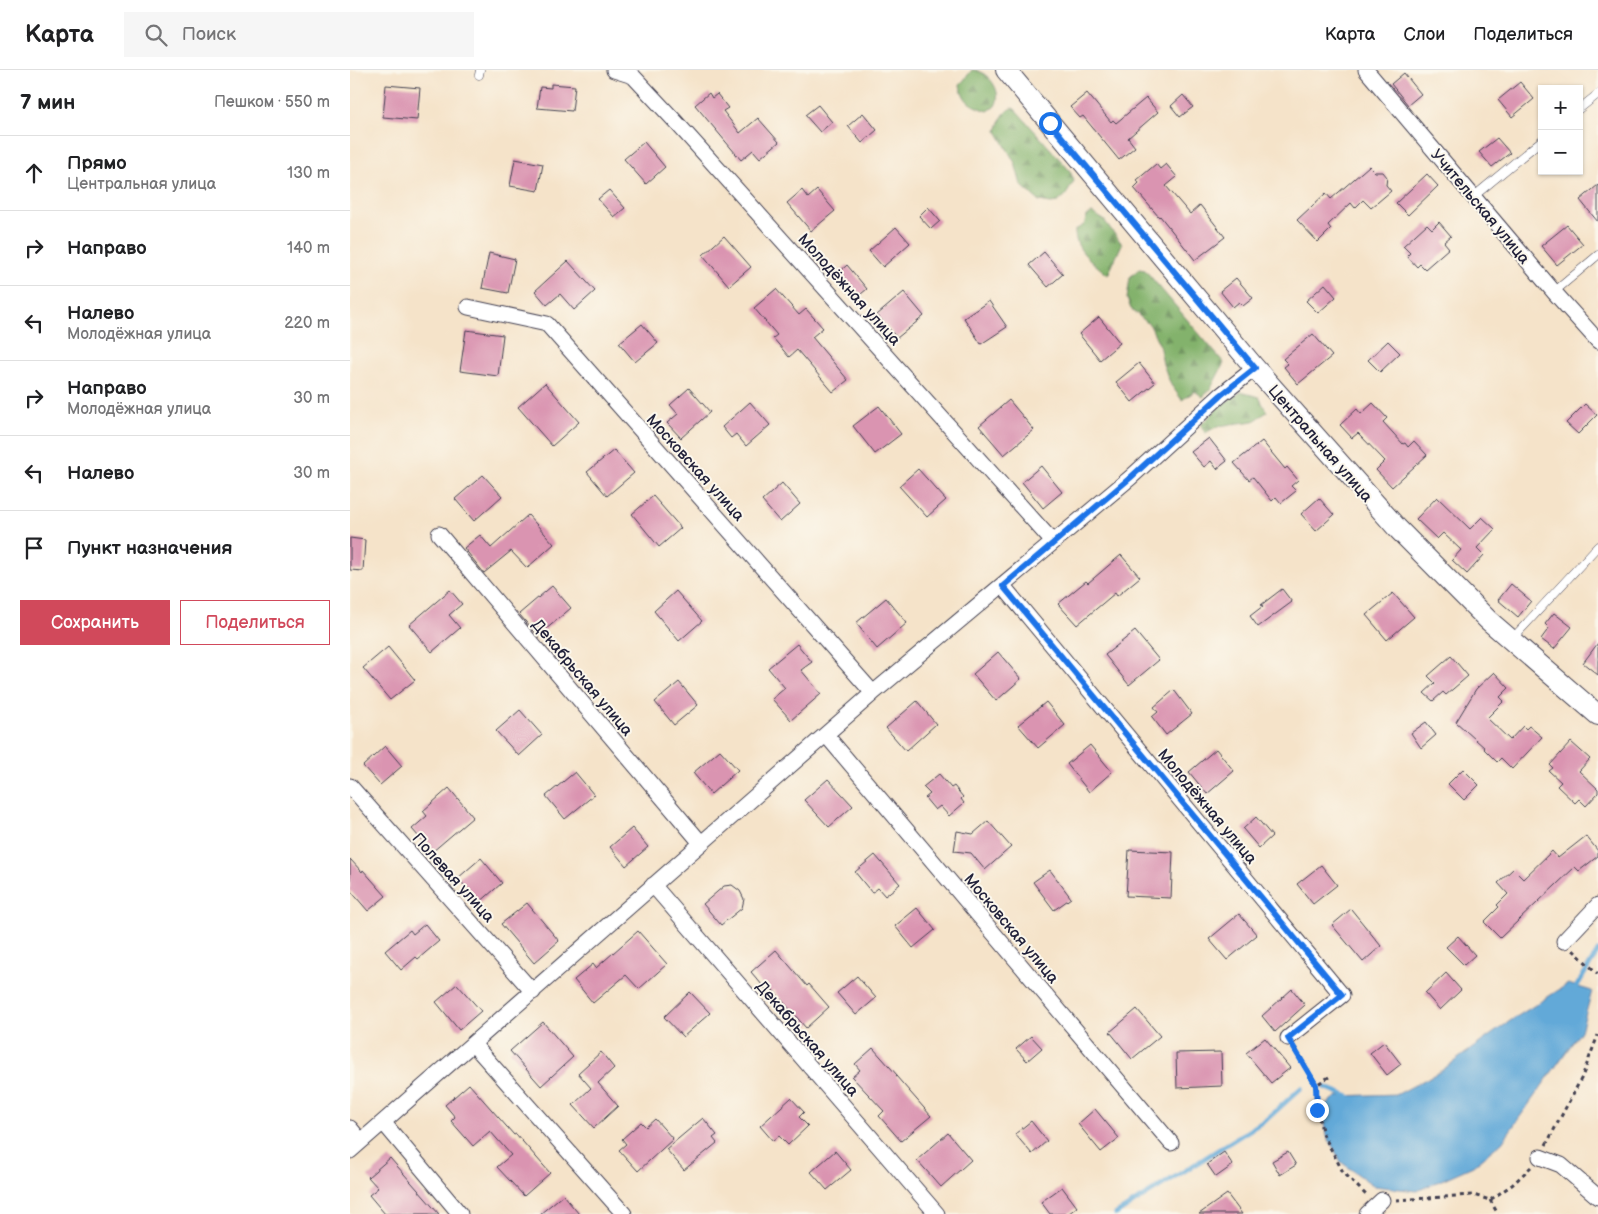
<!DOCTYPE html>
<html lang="ru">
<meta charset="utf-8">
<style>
:root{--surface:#fff;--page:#f6f6f6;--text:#202124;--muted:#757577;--line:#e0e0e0;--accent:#d1495b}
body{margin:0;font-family:"Balsamiq Sans",sans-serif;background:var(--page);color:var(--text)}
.controls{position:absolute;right:15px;top:15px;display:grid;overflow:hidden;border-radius:0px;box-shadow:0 1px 4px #0004}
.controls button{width:45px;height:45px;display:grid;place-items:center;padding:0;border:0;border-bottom:1px solid var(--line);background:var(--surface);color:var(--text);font:25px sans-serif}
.stop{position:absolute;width:15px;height:15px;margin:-11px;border:4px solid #1a73e8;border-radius:50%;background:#fff}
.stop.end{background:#1a73e8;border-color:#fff;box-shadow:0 1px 5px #0008}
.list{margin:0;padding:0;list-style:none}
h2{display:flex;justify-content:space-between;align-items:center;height:65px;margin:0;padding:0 20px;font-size:21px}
h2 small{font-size:16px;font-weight:400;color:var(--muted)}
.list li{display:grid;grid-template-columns:32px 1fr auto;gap:15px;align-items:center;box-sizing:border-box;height:75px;padding:0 20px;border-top:1px solid var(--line)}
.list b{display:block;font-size:19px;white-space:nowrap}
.list p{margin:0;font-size:16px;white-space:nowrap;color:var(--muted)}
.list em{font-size:16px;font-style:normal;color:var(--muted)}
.actions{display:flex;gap:10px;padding:15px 20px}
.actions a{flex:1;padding:11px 0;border:1px solid var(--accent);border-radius:0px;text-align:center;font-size:18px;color:var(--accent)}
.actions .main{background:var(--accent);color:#fff}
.icon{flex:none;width:28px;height:28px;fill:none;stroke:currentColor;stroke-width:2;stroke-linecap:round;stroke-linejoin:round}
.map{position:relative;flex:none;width:1248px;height:1144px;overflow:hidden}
header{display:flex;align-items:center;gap:30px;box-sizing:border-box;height:70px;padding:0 25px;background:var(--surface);border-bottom:1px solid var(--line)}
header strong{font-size:24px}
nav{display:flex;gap:28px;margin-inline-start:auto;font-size:18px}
.search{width:350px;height:45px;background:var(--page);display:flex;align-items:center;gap:12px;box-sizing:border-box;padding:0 18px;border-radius:0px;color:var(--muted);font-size:19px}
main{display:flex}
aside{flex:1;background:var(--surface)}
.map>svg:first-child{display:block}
</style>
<header>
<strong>Карта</strong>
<div class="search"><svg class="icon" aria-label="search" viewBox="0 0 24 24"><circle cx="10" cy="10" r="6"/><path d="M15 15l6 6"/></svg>Поиск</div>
<nav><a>Карта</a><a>Слои</a><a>Поделиться</a></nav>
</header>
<main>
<aside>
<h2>7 мин<small>Пешком · 550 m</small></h2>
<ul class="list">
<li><svg class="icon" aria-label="ahead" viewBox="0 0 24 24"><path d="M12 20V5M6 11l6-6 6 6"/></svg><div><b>Прямо</b><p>Центральная улица</p></div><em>130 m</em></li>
<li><svg class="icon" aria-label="right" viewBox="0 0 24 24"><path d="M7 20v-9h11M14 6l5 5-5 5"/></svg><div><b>Направо</b></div><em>140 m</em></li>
<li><svg class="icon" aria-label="left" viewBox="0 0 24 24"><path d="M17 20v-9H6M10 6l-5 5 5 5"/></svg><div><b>Налево</b><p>Молодёжная улица</p></div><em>220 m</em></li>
<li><svg class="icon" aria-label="right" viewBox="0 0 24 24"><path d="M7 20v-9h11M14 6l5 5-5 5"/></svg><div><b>Направо</b><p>Молодёжная улица</p></div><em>30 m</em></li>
<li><svg class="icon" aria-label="left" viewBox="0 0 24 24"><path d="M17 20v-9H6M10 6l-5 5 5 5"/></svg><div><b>Налево</b></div><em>30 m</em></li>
<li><svg class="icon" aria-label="arrive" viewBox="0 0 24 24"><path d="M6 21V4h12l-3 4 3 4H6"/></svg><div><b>Пункт назначения</b></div></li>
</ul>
<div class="actions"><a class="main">Сохранить</a><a>Поделиться</a></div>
</aside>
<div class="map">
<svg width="1248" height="1144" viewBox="0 0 1248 1144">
<defs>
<pattern id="forest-firs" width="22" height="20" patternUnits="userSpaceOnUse" patternTransform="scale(1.25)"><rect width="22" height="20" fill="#83b26c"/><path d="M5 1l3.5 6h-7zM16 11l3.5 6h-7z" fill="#6b905a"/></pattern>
</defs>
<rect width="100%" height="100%" fill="#fbf7ec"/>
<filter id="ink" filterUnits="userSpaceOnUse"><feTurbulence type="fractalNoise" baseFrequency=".02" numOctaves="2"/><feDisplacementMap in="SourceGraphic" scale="10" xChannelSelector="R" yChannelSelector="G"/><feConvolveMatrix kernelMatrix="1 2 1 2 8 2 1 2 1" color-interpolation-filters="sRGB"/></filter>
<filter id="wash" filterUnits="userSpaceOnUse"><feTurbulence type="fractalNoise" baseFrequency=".0096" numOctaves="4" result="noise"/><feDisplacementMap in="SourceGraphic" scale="20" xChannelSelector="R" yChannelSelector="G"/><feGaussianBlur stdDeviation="1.12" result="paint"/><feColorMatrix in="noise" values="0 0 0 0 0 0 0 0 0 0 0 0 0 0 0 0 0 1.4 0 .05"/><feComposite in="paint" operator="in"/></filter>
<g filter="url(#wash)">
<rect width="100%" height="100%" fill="#f5e3c9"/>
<path fill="url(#forest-firs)" stroke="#526a54" d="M622 0C637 0 654 21 645 36 643 38 641 39 638 41 622 36 614 33 610 15Z
M662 38 665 39 720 101 724 111 716 125 708 132 701 133 689 131 671 115 665 93 647 61C650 52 652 42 662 38Z
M742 143 754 150 772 174 758 205C744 193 724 181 725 160L734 155 737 146Z
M789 199 795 200 874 293 861 318 853 327 845 321 832 330 821 315 813 294 809 274 800 255 781 239 777 229 780 207Z
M891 322 909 327 917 342 904 351 868 356 855 363 851 355 870 336Z"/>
<path fill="#62a9d8" stroke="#42668a" d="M1218 914 1242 921 1231 961 1152 1072 1123 1096 1067 1121 1024 1116 991 1092 977 1066 972 1037 988 1026 1048 1024 1091 1001 1160 951Z"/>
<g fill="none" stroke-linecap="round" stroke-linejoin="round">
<path stroke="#62a9d8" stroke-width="5" d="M1224 921 1248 881
M974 1017 1002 1028
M766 1144 917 1049 951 1018"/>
</g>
<g id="blocks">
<path fill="#da94b1" d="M1054 3 1071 24 1058 35 1041 14Z
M1170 12 1184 29 1162 47 1148 30Z
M201 14 225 16 222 41 187 38 190 17 201 18Z
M36 15 70 18 67 50 33 47Z
M359 23 362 28 367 24 378 38 373 41 390 63 408 48 429 72 410 88 403 80 391 90 345 35Z
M737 23 761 52 763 50 766 53 796 28 808 42 778 68 785 77 769 90 733 46 730 48 720 37Z
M833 25 843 37 830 47 821 36Z
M468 35 482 52 470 62 455 45Z
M513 43 527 60 512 73 498 56Z
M1147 68 1160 83 1142 97 1129 82Z
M294 72 315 97 296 114 274 89Z
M165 89 193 94 188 121 160 116Z
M806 94 810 99 816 94 827 107 816 116 840 144 850 135 875 167 845 190 810 146 809 147 784 118 789 113 787 110Z
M1019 96 1025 102H1033L1037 107 1036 115 1041 121 1021 138 1013 130 1005 138 1001 133 978 155 981 159 968 172 947 150 976 123 981 129Z
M1077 104 1088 116 1058 145 1046 133Z
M1248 115V152L1230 130Z
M259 120 275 138 264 147 248 129Z
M452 120 458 128 467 120 485 141 461 161 437 133Z
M578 137 590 151 581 159 569 146Z
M1089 152 1101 166 1094 172 1099 178 1075 199 1070 194 1067 197 1057 186 1060 183 1053 176 1077 154 1082 159Z
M1217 155 1233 174 1207 195 1191 176Z
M546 157 560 173 533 197 519 181Z
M374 166 401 197 379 216 353 185Z
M694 182 713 204 698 217 679 195Z
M139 183 165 189 158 223 132 218Z
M218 191 245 221 224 240 210 224 197 235 185 221Z
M497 195 517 219 505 229 485 206Z
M886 208 903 228 893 236 889 232 883 237 870 221Z
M975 214 986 227 968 243 956 231Z
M426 219 449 245 456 239 473 258 462 267 498 310 483 322 447 280 439 287 423 268 427 265 404 238Z
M554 222 574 246 547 268 527 245Z
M639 231 657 257 631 274 614 248Z
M749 247 770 273 750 290 729 264Z
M292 254 308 273 285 292 269 273Z
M116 260 153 265 148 306 110 301Z
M963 264 982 286 948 314 934 297 938 294 933 289Z
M1038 271 1050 283 1030 302 1018 290Z
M789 293 805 313 782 332 766 312Z
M195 313 229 352 202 376 168 337Z
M339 318 360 342 331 368 317 353 328 344 320 335Z
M659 330 684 360 654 385 629 356Z
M400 332 420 355 396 376 386 364 381 368 372 357Z
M1023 333 1037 348 1033 352 1053 374 1055 373 1058 377 1064 371 1077 385 1042 417 1026 400 1035 391 1008 363 1002 368 990 355 1007 339 1011 344Z
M1235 334 1247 345 1228 364 1216 353Z
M529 336 551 364 525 384 503 356Z
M859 368 877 391 867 399 861 391 854 397 841 382Z
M912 371 935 399 937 397 948 410 941 416 946 421 931 433 926 427 922 431 903 407 899 410 884 393Z
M264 380 284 403 257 426 237 402Z
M691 396 712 422 693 438 672 412Z
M568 399 596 430 577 447 549 416Z
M133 405 152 426 124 451 105 429Z
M432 413 450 434 430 452 412 431Z
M303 426 331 458 309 477 282 444Z
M1087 427 1120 459 1132 447 1145 459 1127 478 1134 485 1117 504 1102 490 1111 480 1093 463 1087 469 1066 449Z
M969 428 984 445 966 461 951 444Z
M178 445 204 474 177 498 161 481 134 503 114 478 130 465 141 478Z
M0 468 15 470 13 501 0 500Z
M771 485 790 507 767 526 765 523 727 555 708 534 736 511 738 513Z
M1161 514 1181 531 1168 547 1148 530Z
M202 516 221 538 188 566 169 544Z
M932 519 942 532 908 557 900 546 913 536 911 535Z
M100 520 112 534 99 545 110 558 82 582 59 555Z
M326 521 352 551 329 571 304 541Z
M1043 523 1064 547 1037 570 1016 545Z
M536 528 557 553 527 579 506 553Z
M1204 543 1222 557 1204 579 1191 569 1199 558 1195 554Z
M785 561 809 590 779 615 755 585Z
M1248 573V605L1233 593Z
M447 574 462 592 451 600 471 624 441 650 422 629 435 618 418 598Z
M38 577 65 610 40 630 13 598Z
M648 582 671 609 646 631 623 604Z
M1101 586 1118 606 1096 625 1093 622 1083 631 1074 623 1085 613 1078 606Z
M1144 602 1159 618 1150 627 1154 631 1137 648 1160 670 1173 656 1176 659 1179 656 1192 667 1162 699 1151 688 1147 692 1134 679 1135 678 1106 652 1126 619Z
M329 612 348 635 324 655 305 632Z
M824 620 842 644 816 665 802 647 808 642 804 637Z
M567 631 586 654 556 681 536 658Z
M696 632 715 655 688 678 668 655Z
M170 640 192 665 169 686 146 661Z
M1076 652 1086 665 1071 678 1061 663Z
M1221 672 1240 689 1229 701 1248 719V723L1236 736 1229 729 1225 733 1207 716 1211 712 1199 701 1203 698 1200 695Z
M740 675 762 702 739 722 717 694Z
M35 676 52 696 30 715 13 696Z
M866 679 884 701 857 724 839 702Z
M370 680 388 700 361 724 343 703Z
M1113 699 1129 715 1114 730 1098 714Z
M225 702 244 725 215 749 196 726Z
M589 704 601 718 604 716 613 727 611 729 614 733 599 746 590 736 585 740 575 728 580 724 573 717Z
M478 709 503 736 479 757 454 730Z
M99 718 123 747 82 782 62 759 77 746 73 741Z
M906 747 922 766 909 778 893 759Z
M638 751 661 777 635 800 621 783 604 781 607 761 623 764Z
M282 758 298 777 276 796 260 777Z
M1236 766 1248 781V786L1229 801 1225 797 1150 868 1134 852 1149 837 1147 835 1158 824 1148 813 1163 799 1173 809 1202 781 1208 788Z
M779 780 823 782 821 828 776 826Z
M525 785 550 814 535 826 528 818 522 823 505 802Z
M131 788 152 813 129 833 108 808Z
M0 789 12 802 13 800 36 826 18 841 0 820Z
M971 795 987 815 963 834 947 814Z
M700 800 721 828 704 840 683 812Z
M382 815 390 821 394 829 392 838 371 855 353 834 374 816Z
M177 833 209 871 184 893 151 854Z
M567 838 585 860 563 878 545 856Z
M1001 839 1031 876 1013 892 982 855Z
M889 844 907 865 877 890 859 869Z
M75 854 89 871 68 889 66 887 51 900 35 881 60 860 63 864Z
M288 861 317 894 289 919 276 905 243 933 224 910 243 894 246 898Z
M1108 866 1125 885 1114 895 1096 877Z
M426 880 457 916 459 914 479 937 456 958 423 920 419 923 401 902Z
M1096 903 1111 920 1090 940 1075 923Z
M507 906 526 928 506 945 487 923Z
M107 914 131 941 109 960 86 932Z
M942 919 955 935 925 962 912 946Z
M340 922 360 943 333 967 314 947Z
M787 939 810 966 782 989 760 962Z
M193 952 223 987 191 1016 160 981Z
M681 966 692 978 677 991 666 979Z
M915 968 940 998 921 1013 896 983Z
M1034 972 1051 994 1037 1005 1020 983Z
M523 978 547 1005 546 1006 581 1046 551 1071 529 1046 534 1041 502 1007 510 1000 505 994Z
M251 982 264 998 248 1013 268 1036 244 1058 223 1035 241 1018 228 1003Z
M871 982 872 1016 827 1018 826 983Z
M119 1014 164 1065 166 1064 200 1103 174 1126 147 1097 161 1085 140 1061 123 1076 101 1051 105 1047 95 1035Z
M441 1028 454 1042 449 1047 458 1056 438 1075 429 1066 423 1071 410 1056Z
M745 1039 769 1068 751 1082 728 1054Z
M353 1048 367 1065 363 1068 367 1073 334 1100 316 1079Z
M305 1049 323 1069 288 1101 269 1080 276 1074 272 1069 291 1052 296 1057Z
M681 1051 697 1071 682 1084 665 1064Z
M598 1063 621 1090 591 1117 567 1090Z
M485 1081 501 1100 477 1120 461 1102Z
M874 1082 883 1095 866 1107 857 1094Z
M938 1082 946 1095 930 1105 922 1091Z
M40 1088 89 1144H35L19 1125 28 1118 18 1107Z
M712 1117 727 1137 718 1144H700L691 1132Z
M877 1124 892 1144H849Z
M213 1125 229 1144H190Z"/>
</g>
</g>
<g filter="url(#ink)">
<use href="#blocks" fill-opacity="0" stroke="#423f50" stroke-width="1"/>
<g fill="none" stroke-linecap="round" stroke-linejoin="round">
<g stroke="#423f50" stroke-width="9">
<path id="lane" d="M129 5 130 0
M1229 39 1248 24
M1123 127 1192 70
M1204 222 1248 185
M1162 569 1248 476"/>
</g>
<g stroke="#423f50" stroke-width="17">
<path id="street" d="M264 0 283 6 325 51 703 472
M1016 0 1204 222 1248 271
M118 237 197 254 523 623
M89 464 351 773
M653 516 992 925 938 968
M476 665 821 1073
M0 716 183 922
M303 815 587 1144
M1214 871 1248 835
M123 974 274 1144
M33 1052 110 1144
M0 1058 10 1070
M0 1081 523 623 780 408 871 325 905 298
M1190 1087 1211 1095 1248 1127
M1017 1144 1032 1130"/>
</g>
<g stroke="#423f50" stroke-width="22">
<path id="secondary" d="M656 0 905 298 1047 458 1138 550 1248 645"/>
</g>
<path stroke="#423f50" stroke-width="3" stroke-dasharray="4 4" stroke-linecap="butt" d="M1223 880 1248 904
M945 979 966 1015
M979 1007 966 1015 967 1041 973 1064 993 1102 1016 1125
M1196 1075 1232 1007 1248 965
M1046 1130 1123 1125 1140 1130 1162 1115 1181 1097
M1140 1130 1148 1144"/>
<use href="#lane" stroke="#fff" stroke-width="8"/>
<use href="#street" stroke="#fff" stroke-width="15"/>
<use href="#secondary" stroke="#fff" stroke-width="20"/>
</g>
</g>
<g fill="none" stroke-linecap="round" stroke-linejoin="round" filter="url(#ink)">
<path stroke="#1a73e8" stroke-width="6" d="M700 53 905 298 871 325 780 408 653 516 992 925 938 968 966 1015 967 1040"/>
</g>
<g text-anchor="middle" stroke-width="4" stroke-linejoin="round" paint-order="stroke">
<g font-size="16" fill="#22223b" stroke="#fbf7ec">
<text transform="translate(1131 136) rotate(50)" y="6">Учительская улица</text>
<text transform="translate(500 219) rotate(48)" y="6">Молодёжная улица</text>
<text transform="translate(971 373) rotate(49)" y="6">Центральная улица</text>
<text transform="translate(346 397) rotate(48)" y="6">Московская улица</text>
<text transform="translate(233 607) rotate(50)" y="6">Декабрьская улица</text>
<text transform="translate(858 736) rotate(50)" y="6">Молодёжная улица</text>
<text transform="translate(104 807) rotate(48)" y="6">Полевая улица</text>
<text transform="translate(662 858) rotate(50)" y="6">Московская улица</text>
<text transform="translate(458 968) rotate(49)" y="6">Декабрьская улица</text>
</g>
</g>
</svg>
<div class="controls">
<button>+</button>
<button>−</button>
</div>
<div class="stop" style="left:700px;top:53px"></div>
<div class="stop end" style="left:967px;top:1040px"></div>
</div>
</main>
